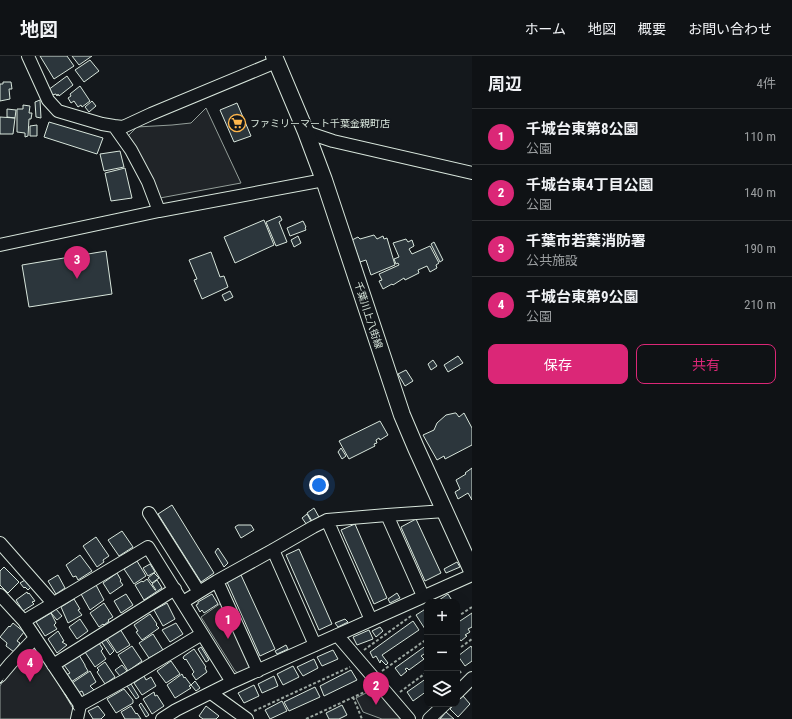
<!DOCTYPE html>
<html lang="ja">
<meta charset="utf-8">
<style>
:root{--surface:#0f1215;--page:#181b1e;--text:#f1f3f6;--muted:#9b9ea0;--line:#2f3234;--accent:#db2777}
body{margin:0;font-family:"Roboto Condensed","Noto Sans JP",sans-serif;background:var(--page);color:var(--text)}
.controls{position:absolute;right:12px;bottom:12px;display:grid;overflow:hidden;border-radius:8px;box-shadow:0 4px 16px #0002}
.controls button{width:36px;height:36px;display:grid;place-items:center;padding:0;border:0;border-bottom:1px solid var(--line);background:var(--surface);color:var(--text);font:20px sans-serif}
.you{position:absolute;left:319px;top:429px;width:14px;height:14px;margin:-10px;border:3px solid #fff;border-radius:50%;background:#1a73e8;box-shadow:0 0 0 6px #1a73e833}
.badge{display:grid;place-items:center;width:26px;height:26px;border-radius:50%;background:var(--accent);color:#fff;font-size:13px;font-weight:700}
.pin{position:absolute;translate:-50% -33px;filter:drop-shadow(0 1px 2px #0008)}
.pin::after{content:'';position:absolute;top:21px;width:14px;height:12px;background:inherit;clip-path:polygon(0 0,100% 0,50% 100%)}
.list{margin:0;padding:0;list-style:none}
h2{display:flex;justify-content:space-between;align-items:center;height:52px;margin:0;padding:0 16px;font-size:17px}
h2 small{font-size:13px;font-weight:400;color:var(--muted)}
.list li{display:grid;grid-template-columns:26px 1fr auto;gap:12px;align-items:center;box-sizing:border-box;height:56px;padding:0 16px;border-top:1px solid var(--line)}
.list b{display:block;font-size:15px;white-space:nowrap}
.list p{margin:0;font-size:13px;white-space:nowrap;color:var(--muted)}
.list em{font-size:13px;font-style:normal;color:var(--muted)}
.actions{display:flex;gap:8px;padding:12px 16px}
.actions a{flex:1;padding:9px 0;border:1px solid var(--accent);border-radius:8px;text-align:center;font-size:14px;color:var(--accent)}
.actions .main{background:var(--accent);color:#fff}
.icon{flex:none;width:22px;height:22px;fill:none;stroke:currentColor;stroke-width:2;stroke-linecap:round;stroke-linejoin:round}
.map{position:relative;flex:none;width:472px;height:663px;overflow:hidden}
header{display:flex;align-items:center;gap:24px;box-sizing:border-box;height:56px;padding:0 20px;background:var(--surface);border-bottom:1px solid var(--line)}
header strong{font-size:19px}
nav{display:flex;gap:22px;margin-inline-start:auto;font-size:14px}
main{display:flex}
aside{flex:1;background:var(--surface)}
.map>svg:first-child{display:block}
</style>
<header>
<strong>地図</strong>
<nav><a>ホーム</a><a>地図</a><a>概要</a><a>お問い合わせ</a></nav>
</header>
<main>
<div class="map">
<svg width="472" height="663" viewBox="0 0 472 663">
<rect width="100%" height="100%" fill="#14181c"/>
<path fill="#202428" stroke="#939e99" d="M206 52 241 127 160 142 127 81 137 71 172 69 191 67Z
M224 545 250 606V612L238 617 235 615 201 561Z
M30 594H36L53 619 74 654 72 663H0V630L5 622Z
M378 631 405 663H382L363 656 356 642Z"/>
<path fill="#2c363c" stroke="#d8e6dc" d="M40 0H67L74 10 54 23Z
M72 0H92L79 9Z
M90 4 99 15 84 26 75 14Z
M67 20 73 29 59 40 58 38 57 40 56 38 52 39 48 34Z
M3 26H11L12 33H9L10 43 0 45V28H3Z
M80 30 90 45 82 51 81 49 78 51 74 45 71 47 68 42 71 40 70 38Z
M40 44 41 62 36 61 35 46Z
M92 45 96 50 89 56 85 51Z
M237 47 251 80 234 86 220 54Z
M23 49 30 50 29 57H32L31 63H29L28 80 25 81V77L17 76V53H23Z
M7 53 16 54 15 62 7 61Z
M0 61 15 62 13 78H0Z
M49 66 103 82 97 98 44 81Z
M37 69V80H30V70Z
M120 95 124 111 104 115 100 98Z
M125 112 132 142 111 145 105 117Z
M280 160 282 164 279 166 287 186 276 190 266 166Z
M264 164 274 189 235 207 224 181Z
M303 165 306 171 305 172 306 174 290 180 287 172Z
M374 179 377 183 383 180 384 183 387 182 395 209 371 219 366 204 360 206 352 184 358 181 360 183Z
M298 180 301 187 294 191 291 184Z
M406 183 408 186 412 184 414 190 409 193 412 198 430 190 439 207 436 209 437 212 430 216 427 210 418 214 419 217 405 224 404 222 393 229 392 228 383 233 379 225 382 224 379 218 399 209 398 207 396 208 394 203 399 201 393 187Z
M434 186 443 204 440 206 431 188Z
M106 195 112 238 29 251 22 209Z
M211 196 220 221 224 220 228 231 202 243 194 224 197 223 189 204Z
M230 235 233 241 225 245 222 239Z
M458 300 463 307 448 316 444 309Z
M433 304 437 310 431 314 428 308Z
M406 314 413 325 405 330 398 318Z
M455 357H456L459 361 464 357 472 372V389L445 403 444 400 437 404 423 379 434 374 437 367 446 359Z
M380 365 388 379 380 384 379 382 376 384 377 387 374 388 375 390 349 403 339 385Z
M341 392 346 400 342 403 338 396Z
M472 412V444L468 437 458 443 455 436 460 433 456 424 466 418 465 417Z
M172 449 214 517 201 526 158 458Z
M314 452 319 461 312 465 307 457Z
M307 458 311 465 307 469 302 462Z
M416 463 441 517 425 525 401 471Z
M355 468 387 542 374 548 341 474Z
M238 469H251L254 474 241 482 235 471Z
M122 475 133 491 119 500 108 484Z
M96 481 109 500 103 504 104 506 97 511 83 490Z
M218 492 228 507 224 511 215 496Z
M299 493 332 568 319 574 286 499Z
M80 499 92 515 78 524 76 520 73 521 66 509Z
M137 505 146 520 134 528 124 513Z
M457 506 460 511 446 517 444 513Z
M150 508 155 516 148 520 143 512Z
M4 511 19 526 8 537 0 529V515Z
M117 517 121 524 120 525 123 529 110 538 103 527Z
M154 517 159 522 152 527 148 522Z
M58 519 65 532 56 538 48 525Z
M241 519 275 593 260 600 227 526Z
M147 523 155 534H156L152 528 157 524 162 532 144 544 135 529 142 525 143 526Z
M25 524 31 531 28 534 25 531 24 532 20 527Z
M96 529 104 544 90 554 81 538Z
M27 536 28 538 29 537 35 545 32 546 34 548 23 555 16 544Z
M397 537 400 542 390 547 388 543Z
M126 538 133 549 121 557 114 545Z
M212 538 218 548 204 557 202 554 200 556 196 549 198 548V546Z
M448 538 453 546H436Z
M74 543 80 553 78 554 82 559 68 567 61 551Z
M104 547 113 561 108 564 109 565 104 569 103 568 99 571 90 557Z
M167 547 175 563 163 570 154 554Z
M427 552V572L425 573 416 559Z
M56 553 62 560 57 564 51 557Z
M51 557 56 567 54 569 57 573 45 580 36 566Z
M472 557V571L468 573 470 576 465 579 467 580 461 585 457 580V567Z
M150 558 157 568 156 569 159 572 142 584 136 576 138 575 134 569Z
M80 563 88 575 77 583 69 571Z
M345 563 348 566 338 571 335 567Z
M413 565 419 574 382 599 388 607 386 609 381 604 380 607 376 600 373 602 370 596Z
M13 567 24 576 17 585 20 587 14 596 6 590 7 587 0 581 9 570 10 571Z
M176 567 183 578 170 586 162 574Z
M380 571 383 575 376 581 372 575Z
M120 573 130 589 117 597 107 582Z
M369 574 373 583 357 589 353 581Z
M58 575 64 585 62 586 67 589 57 597 48 583Z
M153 578 163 594 149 602 139 587Z
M105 582 114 595 110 599 101 585Z
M99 587 103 593 101 595 106 603 95 611 85 596Z
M286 589 288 593 277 598 275 595Z
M427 589V601L426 602 424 598 421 600 424 603 409 614 407 612 405 613 407 615 401 620 395 612Z
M132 590 142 605 128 615 118 599Z
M471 590 472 592V605L465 610 458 600Z
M201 591 209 604 206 606 198 593Z
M194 593 206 611 205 612 207 616 196 624 192 618 194 616 186 603 185 604 183 602 184 600Z
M333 594 338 603 322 610 317 601Z
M79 599 85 609V610L88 615 71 626 66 619 70 617 64 609Z
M314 603 318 612 303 620 297 611Z
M171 605 180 618 166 627 157 615Z
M105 606 115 621 105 628 97 616 99 614 97 612Z
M122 609 127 615 120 620 115 614Z
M293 610 299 621 283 629 277 618Z
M351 614 357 624 324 640 320 630Z
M90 615 96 626 90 630 94 634 85 641 82 635 78 637 72 627Z
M182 618 184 622 185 621 191 629 189 630 191 632 175 642 167 629Z
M144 620 146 624 151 621 156 630 142 639 134 627Z
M274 620 278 630 262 637 258 628Z
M427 622V635L413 645 407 636Z
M195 625 200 632 196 635 191 629Z
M131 628 139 641 136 643 127 630Z
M254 629 259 640 244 647 238 637Z
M315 631 320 641 289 655 284 646Z
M124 633 133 644V647L116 657 107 643Z
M154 636 155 640 157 639 164 650 152 658 143 643Z
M463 640 470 648 458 661 450 653 455 648H457V646Z
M282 645 287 655 270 663 265 654Z
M141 647 149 659 146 661 139 649Z
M342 649 347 659 339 663H329L326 657Z
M98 650 105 659 101 663H93L88 655Z
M131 650 136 658 137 657 141 663H125L121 656Z
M206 650 219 660 216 663H203L199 660Z
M446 656 454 663H440Z"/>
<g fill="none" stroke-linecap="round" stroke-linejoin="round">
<g stroke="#d8e6dc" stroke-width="14">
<path id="minor" d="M28 0 48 44 58 55 102 68 114 70 131 94 148 126 159 155
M114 70 123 71 151 58 276 6
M306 76 333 85 472 117
M0 189 159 155 324 124
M149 457 199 536
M387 459 423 540
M327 464 371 564
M0 487 53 547
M273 494 315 589
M217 525 258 615
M0 539 24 565 80 649 77 663
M183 546 217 525 273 494 313 471 327 464 387 459 445 455
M24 565 148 491 232 626
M337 579 409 663
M53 609 175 533
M0 620 11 607 35 582
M211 637 247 663
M457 637 472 622
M80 649 125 624 202 578
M162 663 176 654 232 626 472 519
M429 663 445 648"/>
</g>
<g stroke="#d8e6dc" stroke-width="18">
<path id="major" d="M274 0 306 76 324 124 402 359 416 392 472 515"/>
</g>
<path stroke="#9da8a2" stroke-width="2" stroke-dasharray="3 2" stroke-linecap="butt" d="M457 561 472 551
M364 594 411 560
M457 594 472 583
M457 611 461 617
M382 615 427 583
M400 636 427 616
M353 641 362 663
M254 655 350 611
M306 663 369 634"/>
<use href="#minor" stroke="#14181c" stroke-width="12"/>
<use href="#major" stroke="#14181c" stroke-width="16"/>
<path stroke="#d8e6dc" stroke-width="1" stroke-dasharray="5 2" stroke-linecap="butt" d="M0 628 4 622
M65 638 75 655"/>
</g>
<defs>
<g id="supermarket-ring" transform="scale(0.9)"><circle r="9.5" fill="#14181c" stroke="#ffb74d" stroke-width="1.5"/><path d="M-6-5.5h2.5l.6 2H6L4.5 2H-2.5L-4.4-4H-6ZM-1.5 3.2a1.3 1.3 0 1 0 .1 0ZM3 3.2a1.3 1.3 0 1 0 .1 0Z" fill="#ffb74d"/></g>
</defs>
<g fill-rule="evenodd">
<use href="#supermarket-ring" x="237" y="67"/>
</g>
<g text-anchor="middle" stroke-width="3" stroke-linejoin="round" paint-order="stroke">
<g font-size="10" fill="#d8e6dc" stroke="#14181c" text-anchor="start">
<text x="250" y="71">ファミリーマート千葉金親町店</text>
</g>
<g font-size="10" fill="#d8e6dc" stroke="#14181c">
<text transform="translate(369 259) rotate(72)" y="4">千葉川上八街線</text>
</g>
</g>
</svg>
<div class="controls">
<button>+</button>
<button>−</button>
<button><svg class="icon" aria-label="layers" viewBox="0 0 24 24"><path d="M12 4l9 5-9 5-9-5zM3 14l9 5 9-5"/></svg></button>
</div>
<div class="you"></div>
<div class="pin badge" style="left:228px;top:583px">1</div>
<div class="pin badge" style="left:376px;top:649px">2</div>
<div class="pin badge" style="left:77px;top:223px">3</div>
<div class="pin badge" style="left:30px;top:626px">4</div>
</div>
<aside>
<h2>周辺<small>4件</small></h2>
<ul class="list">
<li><span class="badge">1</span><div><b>千城台東第8公園</b><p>公園</p></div><em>110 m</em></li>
<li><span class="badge">2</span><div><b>千城台東4丁目公園</b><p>公園</p></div><em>140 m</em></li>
<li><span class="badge">3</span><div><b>千葉市若葉消防署</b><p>公共施設</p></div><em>190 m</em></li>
<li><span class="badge">4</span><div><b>千城台東第9公園</b><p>公園</p></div><em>210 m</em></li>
</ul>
<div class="actions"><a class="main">保存</a><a>共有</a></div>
</aside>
</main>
